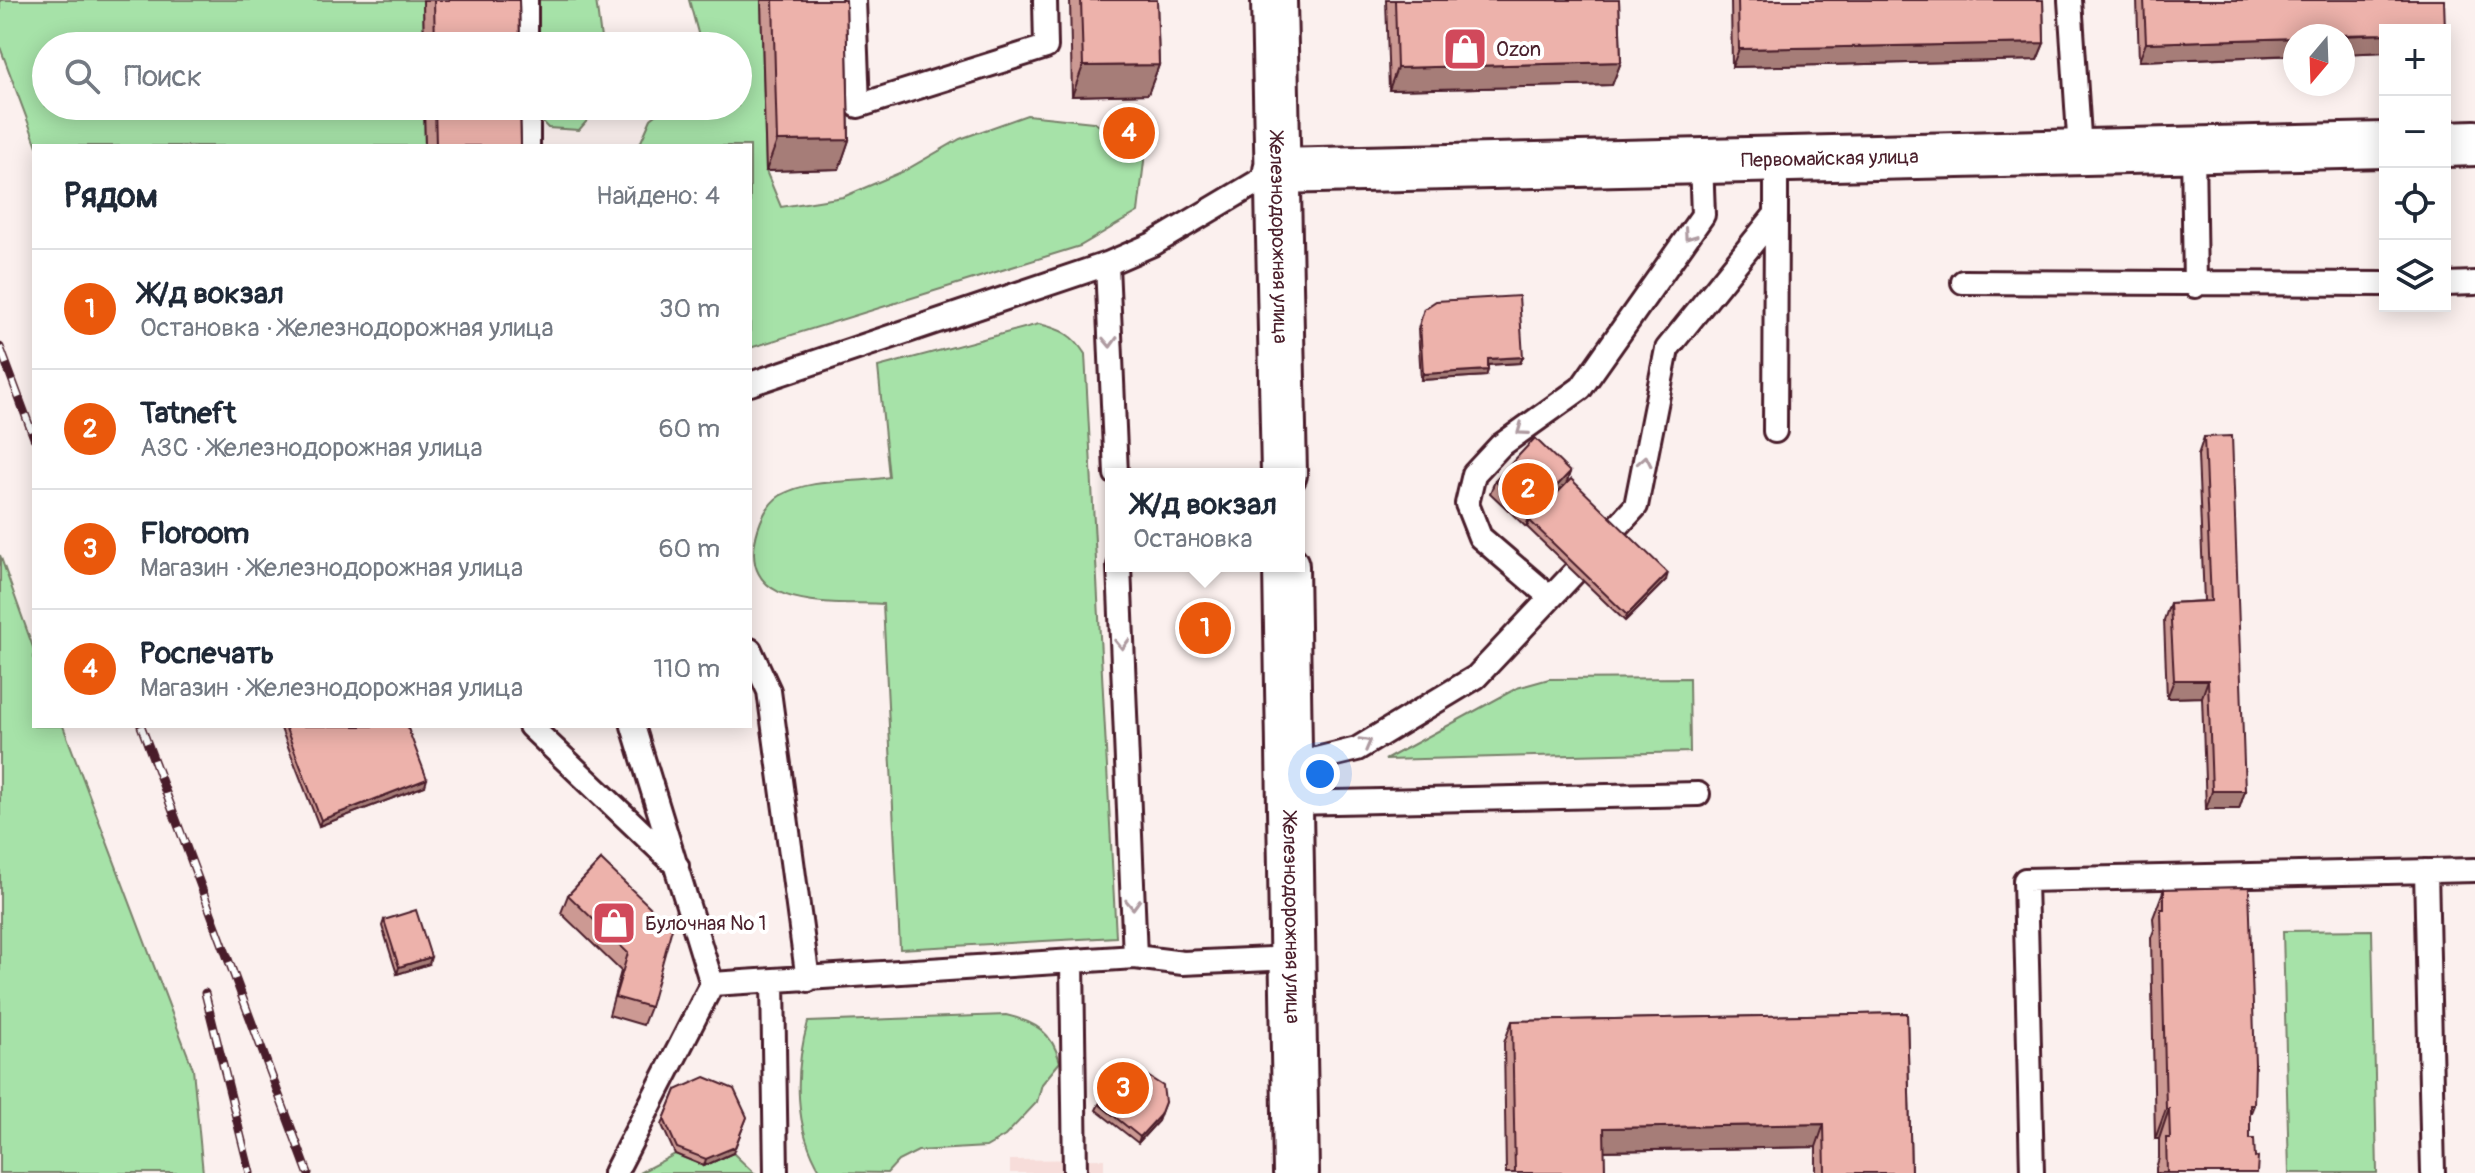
<!DOCTYPE html>
<html lang="ru">
<meta charset="utf-8">
<style>
:root{--surface:#fff;--page:#f6f6f7;--text:#1f2937;--muted:#747a83;--line:#e0e1e3;--accent:#ea580c}
body{margin:0;font-family:Pangolin,sans-serif;background:var(--page);color:var(--text)}
.controls{position:absolute;right:24px;top:24px;display:grid;overflow:hidden;border-radius:0px;box-shadow:0 4px 20px #0003}
.controls button{width:72px;height:72px;display:grid;place-items:center;padding:0;border:0;border-bottom:2px solid var(--line);background:var(--surface);color:var(--text);font:40px sans-serif}
.compass{position:absolute;left:2283px;top:24px;width:72px;height:72px;border-radius:50%;background:var(--surface);box-shadow:0 4px 20px #0003;rotate:199deg}
.you{position:absolute;left:1320px;top:774px;width:28px;height:28px;margin:-20px;border:6px solid #fff;border-radius:50%;background:#1a73e8;box-shadow:0 0 0 12px #1a73e833}
.badge{display:grid;place-items:center;width:52px;height:52px;border-radius:50%;background:var(--accent);color:#fff;font-size:26px;font-weight:700}
.pin{position:absolute;translate:-50% -50%;border:4px solid #fff;box-shadow:0 2px 8px #0006}
.popup{position:absolute;left:1105px;top:468px;width:200px;height:104px;box-sizing:border-box;display:grid;place-content:center;border-radius:0px;background:var(--surface);filter:drop-shadow(0 2px 6px #0005);font-size:26px;white-space:nowrap;color:var(--muted)}
.popup b{font-size:30px;color:var(--text)}
.popup::after{content:'';position:absolute;left:50%;top:100%;margin-left:-16px;border:16px solid transparent;border-top-color:var(--surface)}
.list{margin:0;padding:0;list-style:none}
h2{display:flex;justify-content:space-between;align-items:center;height:104px;margin:0;padding:0 32px;font-size:34px}
h2 small{font-size:26px;font-weight:400;color:var(--muted)}
.list li{display:grid;grid-template-columns:52px 1fr auto;gap:24px;align-items:center;box-sizing:border-box;height:120px;padding:0 32px;border-top:2px solid var(--line)}
.list b{display:block;font-size:30px;white-space:nowrap}
.list p{margin:0;font-size:26px;white-space:nowrap;color:var(--muted)}
.list em{font-size:26px;font-style:normal;color:var(--muted)}
.icon{flex:none;width:44px;height:44px;fill:none;stroke:currentColor;stroke-width:2;stroke-linecap:round;stroke-linejoin:round}
.map{position:relative;flex:none;width:2475px;height:1173px;overflow:hidden}
.search{position:absolute;background:var(--surface);box-shadow:0 4px 20px #0003;left:32px;top:32px;width:720px;height:88px;display:flex;align-items:center;gap:20px;box-sizing:border-box;padding:0 28px;border-radius:44px;color:var(--muted);font-size:30px}
.panel{position:absolute;background:var(--surface);box-shadow:0 4px 20px #0003;left:32px;top:144px;width:720px;height:584px;border-radius:0px}
.map>svg:first-child{display:block}
</style>
<div class="map">
<svg width="2475" height="1173" viewBox="0 0 2475 1173">
<rect width="100%" height="100%" fill="#fbf0ee"/>
<filter id="ink" filterUnits="userSpaceOnUse"><feTurbulence type="fractalNoise" baseFrequency=".0125" numOctaves="2"/><feDisplacementMap in="SourceGraphic" scale="16" xChannelSelector="R" yChannelSelector="G"/><feConvolveMatrix kernelMatrix="1 2 1 2 8 2 1 2 1" color-interpolation-filters="sRGB"/></filter>
<g filter="url(#ink)">
<path fill="#f7ddda" d="M1104 1159V1173H1010V1160Z"/>
<path fill="#a6e2a8" stroke="#78806a" stroke-width="2" d="M0 0H423L424 46H46V106H424L425 146H37L0 47Z
M525 0H596L602 46H525Z
M689 0H761L766 171 781 207 843 197 904 171 960 139 1027 115 1093 122 1145 153 1138 212 1080 246 750 348V146H639L651 119 667 106H738V46H693L698 33Z
M527 106H600L579 130 548 128Z
M1039 324C1061 329 1073 335 1085 354L1116 937 900 949 883 604C840 601 743 613 755 542 758 525 766 504 781 495 814 477 854 484 889 477L878 367Z
M0 555 34 650V726H63L193 1069 203 1173H0Z
M1689 678 1690 752 1385 760 1517 688 1549 679Z
M2372 930 2377 1173H2289L2283 931Z
M1006 1015C1036 1022 1052 1032 1060 1062L1042 1084 1037 1102 1005 1136 986 1147 918 1151 898 1161 887 1173 821 1172C794 1128 794 1072 808 1022Z
M733 1153 754 1173H639L675 1154 704 1166Z"/>
<g fill="none" stroke-linecap="round" stroke-linejoin="round">
<g stroke="#4a1f2b" stroke-width="28">
<path id="service" d="M526 0V46
M854 0 858 106 1046 47 1045 0
M2070 0 2080 151
M528 106V146
M2193 149 2195 286
M1107 264 1116 474
M1963 282 2385 284
M2445 284 2475 283
M750 384 1107 264 1153 244 1276 171
M1775 431 1776 214
M1614 530 1636 506 1667 349 1776 214V159
M1119 566 1135 957
M1550 597 1480 537 1467 504 1474 474 1500 446 1581 388 1703 215 1701 161
M750 650 769 691 808 980
M530 726 677 866
M633 726 712 984 1135 957 1183 963 1292 958
M1292 765 1357 749 1476 677 1574 573
M1292 803 1698 794
M2426 871 2433 1173
M1072 961 1075 1173
M773 981 776 1173
M615 1173 712 984
M2032 1173 2025 880 2475 870"/>
</g>
<g stroke="#4a1f2b" stroke-width="50">
<g id="tertiary">
<path d="M2445 144 2475 143"/>
<path id="s1" d="M1276 171 2385 145"/>
</g>
</g>
<g stroke="#4a1f2b" stroke-width="50">
<g id="secondary">
<path id="s2" d="M1274 0 1284 474"/>
<path id="s3" d="M1286 566 1296 1173"/>
</g>
</g>
<use href="#service" stroke="#fff" stroke-width="22"/>
<use href="#tertiary" stroke="#fff" stroke-width="44"/>
<use href="#secondary" stroke="#fff" stroke-width="44"/>
<g stroke="#4a1f2b" stroke-width="9">
<path id="rail" d="M0 347 34 438
M141 726 308 1173
M205 993 250 1173"/>
</g>
<use href="#rail" stroke="#fff" stroke-width="6" stroke-dasharray="18" stroke-linecap="butt"/>
</g>
<path fill="#cc9993" stroke="#4a1f2b" stroke-width="2" d="M423 0H519L520 46H424Z
M761 0H846L849 140 839 169 766 171Z
M1070 0H1157L1159 65 1148 94 1072 96Z
M1386 0H1619L1621 62 1612 85 1389 90Z
M1731 0H2043L2044 43 2037 60 1732 67Z
M2137 0H2444L2385 30V52L2139 61Z
M424 106H520L521 146H425Z
M1424 309 1523 357 1520 363 1488 365V370L1486 376 1421 380 1418 329Z
M2204 437 2245 791 2239 809H2206L2202 697 2167 698 2164 620 2170 603 2204 601 2198 455Z
M1570 472 1566 483 1666 580 1625 621 1527 527 1529 523 1526 527 1490 493 1495 481Z
M280 726H407L425 786 319 826Z
M601 860 650 1007 643 1025 609 1015 621 971 561 913 568 895Z
M2164 889 2254 1105 2250 1115V1139L2257 1173H2156V1168L2159 1158V1139H2155L2151 938 2154 930 2153 918Z
M384 920 429 964 397 974 382 926Z
M1907 1013 1911 1173H1816V1147L1604 1151 1605 1173H1506L1504 1043 1512 1021Z
M1127 1086 1165 1102 1158 1121 1138 1143 1096 1110 1099 1104Z
M676 1090 733 1153 704 1166 675 1154 662 1125Z"/>
<path fill="#a67d78" stroke="#4a1f2b" stroke-width="2" d="M2385 34V52L2343 54V36Z
M2295 38V55L2139 61 2146 43Z
M2044 43 2037 60 1732 67 1739 49Z
M1621 62 1612 85 1389 90 1397 68Z
M1159 65 1148 94 1072 96 1083 66Z
M849 140 839 169 766 171 777 141Z
M1523 357 1520 363 1485 365 1488 359Z
M1488 370 1486 376 1421 380 1423 374Z
M1570 472 1566 485 1530 521 1526 527 1530 514Z
M1668 573 1666 580 1625 621 1627 615Z
M2174 680H2208L2202 697 2167 698Z
M427 779 425 786 319 826 321 820Z
M2212 791H2245L2239 809H2206Z
M431 957 429 964 397 974 399 967Z
M2166 1109H2169L2159 1139H2155Z
M1160 1115 1158 1121 1138 1143 1140 1137Z
M747 1117 733 1153 704 1166 706 1159Z
M1824 1124 1816 1147 1596 1151 1604 1128Z"/>
<path fill="#edb2ab" stroke="#4a1f2b" stroke-width="2" d="M434 0H519L520 46H435Z
M773 0H846L849 140 777 141Z
M1081 0H1157L1159 65 1083 66Z
M1395 0H1619L1621 62 1397 68Z
M1738 0H2043L2044 43 1739 49Z
M2144 0H2444L2445 30H2385V34L2295 36V38L2146 43Z
M435 106H520L521 146H436Z
M1519 296 1523 357 1488 359V370L1423 374 1420 323 1424 309 1436 301Z
M2232 436 2245 791H2212L2208 680H2174L2170 603 2211 601 2204 437Z
M1535 438 1570 472 1530 514 1495 481Z
M1571 479 1668 573 1627 615 1530 521Z
M285 726H407L427 779 321 820Z
M601 860 672 928 650 1007 615 997 628 953 568 895Z
M2249 887 2255 1064 2254 1105H2250V1139H2254L2255 1158 2258 1157 2257 1173H2167L2166 1138H2170L2169 1109H2166L2161 909H2164V889Z
M416 910 431 957 399 967 384 920Z
M1907 1013 1911 1173H1825L1824 1124 1604 1128 1605 1173H1515L1512 1021Z
M1146 1075 1163 1086 1165 1102 1160 1115 1140 1137 1099 1104 1118 1080 1127 1086 1135 1076Z
M705 1077 734 1089 747 1117 735 1147 706 1159 677 1148 664 1119 676 1090Z"/>
<defs><path id="oneway-chevron" d="M-2-3.5L2.5 0L-2 3.5" fill="none" stroke-width="1.6" stroke-linecap="round" stroke-linejoin="round" transform="scale(2)"/></defs>
<g stroke="#ae9aa0">
<use href="#oneway-chevron" transform="translate(1689 235) rotate(125)"/>
<use href="#oneway-chevron" transform="translate(1110 342) rotate(88)"/>
<use href="#oneway-chevron" transform="translate(1522 430) rotate(144)"/>
<use href="#oneway-chevron" transform="translate(1645 461) rotate(-79)"/>
<use href="#oneway-chevron" transform="translate(1122 644) rotate(88)"/>
<use href="#oneway-chevron" transform="translate(1366 743) rotate(-29)"/>
<use href="#oneway-chevron" transform="translate(1133 904) rotate(88)"/>
</g>
</g>
<defs>
<g id="shop-square" transform="scale(2.3)"><rect x="-9" y="-9" width="18" height="18" rx="4" fill="#d1495b" stroke="#fff"/><path d="M-5-2.5h2.3a2.7 3.5 0 0 1 5.4 0H5L5.5 6h-11ZM-1.5-2.5h3a1.5 2.3 0 0 0-3 0Z" fill="#fff"/></g>
</defs>
<g fill-rule="evenodd">
<use href="#shop-square" x="1465" y="49"/>
<use href="#shop-square" x="614" y="923"/>
</g>
<g text-anchor="middle" stroke-width="8" stroke-linejoin="round" paint-order="stroke">
<g font-size="20" fill="#4a1f2b" stroke="#fff" text-anchor="start">
<text x="1496" y="56">Ozon</text>
<text x="645" y="930">Булочная № 1</text>
</g>
<g font-size="20" fill="#4a1f2b" stroke="#fff">
<text dy="7" stroke="none"><textPath href="#s1" startOffset="554">Первомайская улица</textPath></text>
<text dy="7" stroke="none"><textPath href="#s2" startOffset="238">Железнодорожная улица</textPath></text>
<text dy="7" stroke="none"><textPath href="#s3" startOffset="352">Железнодорожная улица</textPath></text>
</g>
</g>
</svg>
<div class="controls">
<button>+</button>
<button>−</button>
<button><svg class="icon" aria-label="locate" viewBox="0 0 24 24"><circle cx="12" cy="12" r="6"/><path d="M12 2v4M12 18v4M2 12h4M18 12h4"/></svg></button>
<button><svg class="icon" aria-label="layers" viewBox="0 0 24 24"><path d="M12 4l9 5-9 5-9-5zM3 14l9 5 9-5"/></svg></button>
</div>
<svg class="compass" viewBox="-18 -18 36 36"><path d="M0-13l5 13h-10z" fill="#e53935"/><path d="M0 13l5-13h-10z" fill="#747a83"/></svg>
<div class="you"></div>
<div class="pin badge" style="left:1205px;top:628px">1</div>
<div class="popup"><b>Ж/д вокзал</b>Остановка</div>
<div class="pin badge" style="left:1528px;top:489px">2</div>
<div class="pin badge" style="left:1123px;top:1088px">3</div>
<div class="pin badge" style="left:1129px;top:133px">4</div>
<div class="search"><svg class="icon" aria-label="search" viewBox="0 0 24 24"><circle cx="10" cy="10" r="6"/><path d="M15 15l6 6"/></svg>Поиск</div>
<section class="panel">
<h2>Рядом<small>Найдено: 4</small></h2>
<ul class="list">
<li><span class="badge">1</span><div><b>Ж/д вокзал</b><p>Остановка · Железнодорожная улица</p></div><em>30 m</em></li>
<li><span class="badge">2</span><div><b>Tatneft</b><p>АЗС · Железнодорожная улица</p></div><em>60 m</em></li>
<li><span class="badge">3</span><div><b>Floroom</b><p>Магазин · Железнодорожная улица</p></div><em>60 m</em></li>
<li><span class="badge">4</span><div><b>Роспечать</b><p>Магазин · Железнодорожная улица</p></div><em>110 m</em></li>
</ul>
</section>
</div>
